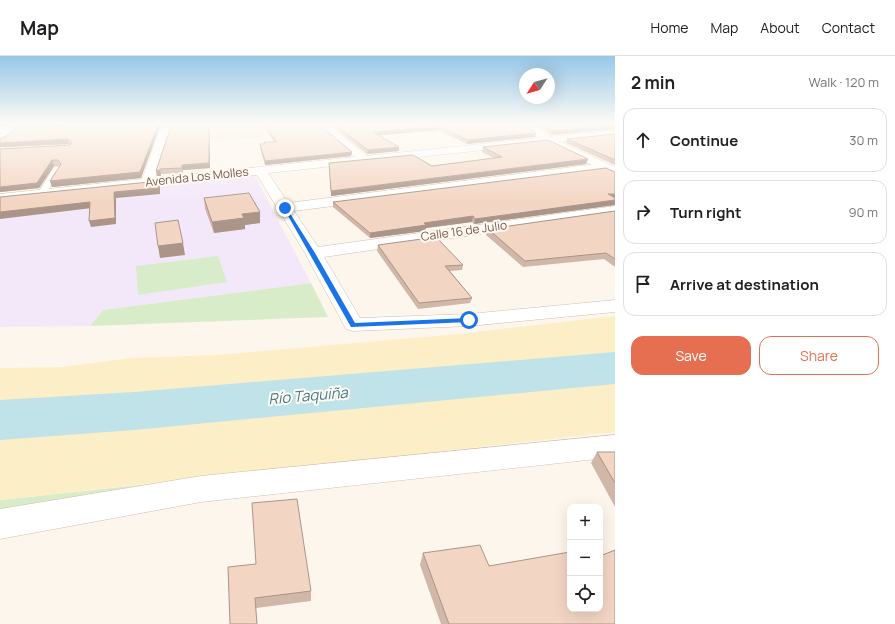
<!DOCTYPE html>
<meta charset="utf-8">
<style>
:root{--surface:#fff;--page:#f6f6f6;--text:#202124;--muted:#757577;--line:#e0e0e0;--accent:#e76f51}
body{margin:0;font-family:Manrope,sans-serif;background:var(--page);color:var(--text)}
.controls{position:absolute;right:12px;bottom:12px;display:grid;overflow:hidden;border-radius:8px;box-shadow:0 4px 16px #0002}
.controls button{width:36px;height:36px;display:grid;place-items:center;padding:0;border:0;border-bottom:1px solid var(--line);background:var(--surface);color:var(--text);font:20px sans-serif}
.compass{position:absolute;left:519px;top:12px;width:36px;height:36px;border-radius:50%;background:var(--surface);box-shadow:0 4px 16px #0002;rotate:234deg}
.stop{position:absolute;width:12px;height:12px;margin:-9px;border:3px solid #1a73e8;border-radius:50%;background:#fff}
.stop.end{background:#1a73e8;border-color:#fff;box-shadow:0 1px 4px #0008}
.list{margin:0;padding:0;list-style:none}
h2{display:flex;justify-content:space-between;align-items:center;height:52px;margin:0;padding:0 16px;font-size:17px}
h2 small{font-size:13px;font-weight:400;color:var(--muted)}
.list li{display:grid;grid-template-columns:26px 1fr auto;gap:12px;align-items:center;box-sizing:border-box;height:64px;margin:0 8px 8px;padding:0 8px;border:1px solid var(--line);border-radius:12px}
.list b{display:block;font-size:15px;white-space:nowrap}
.list em{font-size:13px;font-style:normal;color:var(--muted)}
.actions{display:flex;gap:8px;padding:12px 16px}
.actions a{flex:1;padding:9px 0;border:1px solid var(--accent);border-radius:12px;text-align:center;font-size:14px;color:var(--accent)}
.actions .main{background:var(--accent);color:#fff}
.icon{flex:none;width:22px;height:22px;fill:none;stroke:currentColor;stroke-width:2;stroke-linecap:round;stroke-linejoin:round}
.map{position:relative;flex:none;width:615px;height:568px;overflow:hidden}
header{display:flex;align-items:center;gap:24px;box-sizing:border-box;height:56px;padding:0 20px;background:var(--surface);border-bottom:1px solid var(--line)}
header strong{font-size:19px}
nav{display:flex;gap:22px;margin-inline-start:auto;font-size:14px}
main{display:flex}
aside{flex:1;background:var(--surface)}
.map>svg:first-child{display:block}
</style>
<header>
<strong>Map</strong>
<nav><a>Home</a><a>Map</a><a>About</a><a>Contact</a></nav>
</header>
<main>
<div class="map">
<svg width="615" height="568" viewBox="0 0 615 568">
<rect width="100%" height="100%" fill="#fdf6ec"/>
<path fill="#f5e8da" d="M197 67H260L267 81 197 86Z"/>
<path fill="#f3e8fa" d="M246 119 255 120 311 227 103 254 90 270 0 271V146Z"/>
<path fill="#d8ecc9" d="M218 200 227 226 138 239 136 210Z
M311 227 328 261 90 270 103 254Z
M179 425 0 457V444Z"/>
<path fill="#fcefc7" d="M615 260V376L0 444V312L62 311 131 302 217 299 459 278Z"/>
<g fill="none" stroke-linecap="round" stroke-linejoin="round">
<path fill="#bfe3e8" fill-rule="evenodd" d="M615 296V328L134 374 0 384V344L134 336Z"/>
<g stroke="#d1beb0" stroke-width="1">
<path id="lane" d="M54 111H60L61 113 45 139H39L38 137Z"/>
</g>
<g stroke="#d1beb0" stroke-width="1">
<path id="street" d="M162 67H172L155 122 355 101 315 67H326L367 100 615 74V80L268 117 288 147 604 107 608 108 610 111 608 114 604 115 294 155 318 191 615 150V158L324 201 360 262 469 258 615 244V256L469 270 353 275 346 273 305 197 257 119 0 146V138L142 123Z
M12 70 15 71 17 73 15 75 0 77V71Z
M615 379V401L201 446 0 483V453L201 420Z"/>
</g>
<g stroke="#d6c0b0" stroke-width="1">
<path id="secondary" d="M11 67H21C16 74 9 85 0 87V79Z
M518 67H529L552 82 615 111V120L544 86Z"/>
</g>
<use href="#lane" fill="#fff" fill-rule="evenodd"/>
<use href="#street" fill="#fff" fill-rule="evenodd"/>
<use href="#secondary" fill="#fff" fill-rule="evenodd"/>
</g>
<path fill="#d1b7a8" d="M21 67H161L141 122 52 131 50 125 60 110H54L39 132 0 136 70 88H69L0 91 68 69V68H67L21 69Z
M172 67H209L210 112 183 114V117L161 118V120H157Z
M261 67H317L352 96 351 100 265 109 260 92V88H265L264 86H274Z
M328 67H522L535 81 467 88 438 74 379 79 399 95 367 98Z
M532 67H615V73L551 79Z
M615 78V109L566 87 567 83Z
M483 91 586 108 331 140 329 107 432 110 494 102 482 96Z
M615 116V149L474 168 472 166 426 172 425 175 370 182 333 151V146Z
M204 142 260 167 245 169V173L214 177 205 153Z
M615 155V211L604 203 523 211 486 179 488 173Z
M378 189 463 209 462 214 450 215 472 242 470 247 418 253 377 195Z
M597 396H615V451L591 407Z
M423 497 489 510 570 553 615 568H441L420 509Z
M228 511 311 535V545L256 552 257 568H230Z"/>
<path fill="#aa9588" d="M0 67H9L7 69 0 71Z
M159 67H161L141 122 52 131 50 125Z
M209 67 210 112 183 114V117L182 109Z
M615 69V73L551 79 552 75Z
M439 70 438 74 373 80V76Z
M536 77 535 81 467 88V84Z
M68 83 69 88 0 91V87Z
M399 91V95L367 98 368 94Z
M352 96 351 100 265 109V105Z
M588 103 586 108 331 140V135Z
M52 104 54 110 39 132 0 136V131Z
M160 113 161 120H157L156 115Z
M159 125 160 131V138L116 142V168L91 171 89 165 114 136Z
M608 138H615V142Z
M615 144V149L474 168 475 163Z
M90 146 92 152 0 163V156Z
M260 156V167L245 169V173L214 177 212 166 242 158Z
M473 160 472 166 426 172 425 175 370 182V177L424 167Z
M183 187 185 199 160 202 158 190Z"/>
<path fill="#f3d5c3" stroke="#aa9588" d="M69 67H159L140 116 50 125 61 108 58 104H52L37 127 0 131V93L70 89 72 86 68 83 0 87V83L6 80 15 72 68 69Z
M172 67H209V107L182 109V112L160 113V114L156 115Z
M263 67H317L352 96 265 105 260 88H265L264 86H277Z
M333 67H522L536 77 467 84 439 70 373 76 399 91 368 94Z
M538 67H615V69L552 75Z
M615 78V104L567 83Z
M548 84 588 103 331 135 329 107 413 99 432 110 502 101 483 91Z
M606 112 615 116V138H608L615 142V144L475 163 473 160 424 167 426 169 370 177 333 146Z
M159 125V132L114 136 115 162 89 165 90 146 0 156V141Z
M249 137 260 156 242 158 244 162 212 166 204 142Z
M615 155V203L606 197 525 205 488 173Z
M178 164 183 187 158 190 155 167Z
M436 181 463 209 445 210 472 242 419 247 378 189Z
M597 396H615V427Z
M297 443 311 535 255 542 257 568H230L228 511 256 508 252 447Z
M480 489 489 510 570 496V553H600V500L615 494V568H449L423 497Z"/>
<linearGradient id="sky" x2="0" y2="1"><stop stop-color="#97c7e8"/><stop offset="0.46" stop-color="#fefbf6"/><stop offset="1" stop-color="#fefbf6" stop-opacity="0"/></linearGradient>
<rect width="615" height="147" fill="url(#sky)"/>
<path fill="#1a73e8" d="M283 151H286L315 197 355 267 469 262 472 264 469 266 351 271Z"/>
<g text-anchor="middle" stroke-width="4" stroke-linejoin="round" paint-order="stroke">
<g font-size="12" fill="#7a5c4d" stroke="#fffaf3">
<text transform="translate(197 121) rotate(-6)" y="4">Avenida Los Molles</text>
<text transform="translate(464 175) rotate(-8)" y="4">Calle 16 de Julio</text>
</g>
<g font-size="15" font-style="italic" fill="#437c86" stroke="#fffaf3">
<text transform="translate(308 340) rotate(-5)" y="5">Río Taquiña</text>
</g>
</g>
</svg>
<div class="controls">
<button>+</button>
<button>−</button>
<button><svg class="icon" aria-label="locate" viewBox="0 0 24 24"><circle cx="12" cy="12" r="6"/><path d="M12 2v4M12 18v4M2 12h4M18 12h4"/></svg></button>
</div>
<svg class="compass" viewBox="-18 -18 36 36"><path d="M0-13l5 13h-10z" fill="#e53935"/><path d="M0 13l5-13h-10z" fill="#757577"/></svg>
<div class="stop" style="left:469px;top:264px"></div>
<div class="stop end" style="left:285px;top:152px"></div>
</div>
<aside>
<h2>2 min<small>Walk · 120 m</small></h2>
<ul class="list">
<li><svg class="icon" aria-label="ahead" viewBox="0 0 24 24"><path d="M12 20V5M6 11l6-6 6 6"/></svg><div><b>Continue</b></div><em>30 m</em></li>
<li><svg class="icon" aria-label="right" viewBox="0 0 24 24"><path d="M7 20v-9h11M14 6l5 5-5 5"/></svg><div><b>Turn right</b></div><em>90 m</em></li>
<li><svg class="icon" aria-label="arrive" viewBox="0 0 24 24"><path d="M6 21V4h12l-3 4 3 4H6"/></svg><div><b>Arrive at destination</b></div></li>
</ul>
<div class="actions"><a class="main">Save</a><a>Share</a></div>
</aside>
</main>
